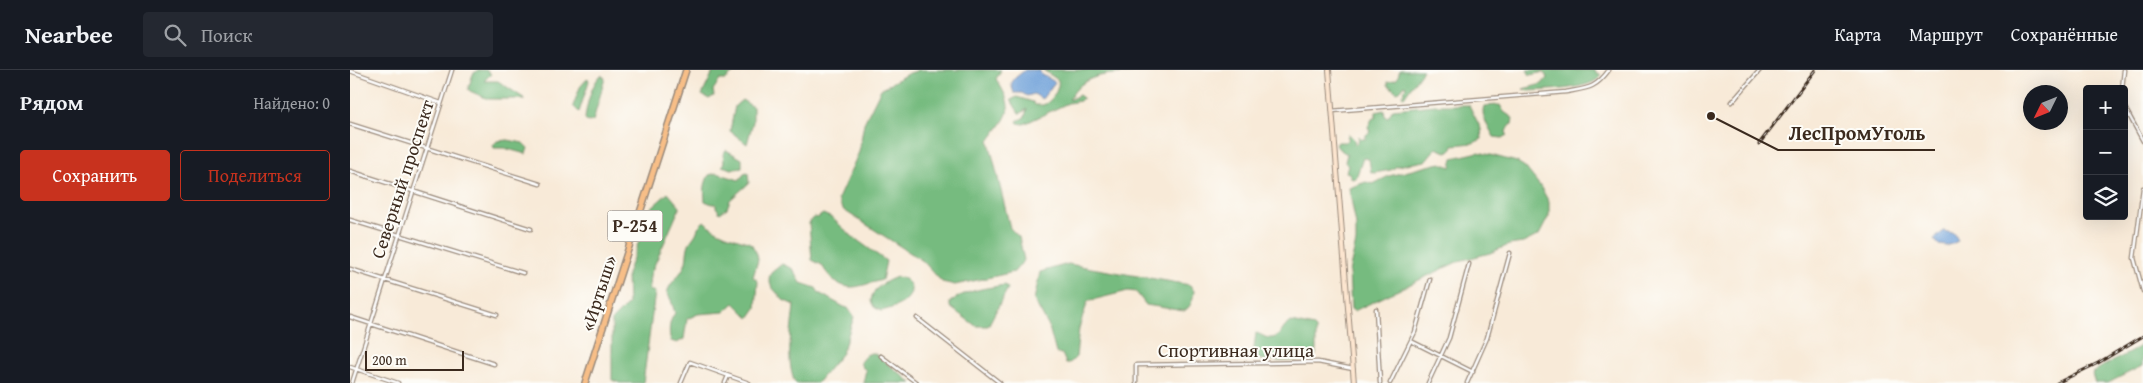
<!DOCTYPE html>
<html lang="ru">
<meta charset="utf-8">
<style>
:root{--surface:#171b24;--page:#242831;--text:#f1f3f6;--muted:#9ea1a6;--line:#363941;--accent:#c8321e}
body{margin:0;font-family:"Gentium Book Plus",serif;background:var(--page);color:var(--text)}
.controls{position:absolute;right:15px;top:15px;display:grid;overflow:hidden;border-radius:5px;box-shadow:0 5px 20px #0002}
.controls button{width:45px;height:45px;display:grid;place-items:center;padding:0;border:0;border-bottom:1px solid var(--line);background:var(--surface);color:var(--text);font:25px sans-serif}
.compass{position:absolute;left:1673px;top:15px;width:45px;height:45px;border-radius:50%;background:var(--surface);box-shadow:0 5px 20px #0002;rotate:227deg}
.scale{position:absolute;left:15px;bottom:12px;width:99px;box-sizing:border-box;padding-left:5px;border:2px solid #3b2a1e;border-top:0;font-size:14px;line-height:18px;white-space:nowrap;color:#3b2a1e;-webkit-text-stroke:4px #fdfcf7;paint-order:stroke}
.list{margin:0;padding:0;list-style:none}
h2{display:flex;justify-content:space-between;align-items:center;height:65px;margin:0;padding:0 20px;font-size:21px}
h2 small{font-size:16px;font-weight:400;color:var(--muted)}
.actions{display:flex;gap:10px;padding:15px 20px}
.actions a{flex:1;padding:11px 0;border:1px solid var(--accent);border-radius:5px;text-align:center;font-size:18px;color:var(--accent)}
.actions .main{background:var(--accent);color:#fff}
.icon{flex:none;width:28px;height:28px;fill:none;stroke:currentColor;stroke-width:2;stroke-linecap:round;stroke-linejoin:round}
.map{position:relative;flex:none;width:1793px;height:313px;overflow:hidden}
header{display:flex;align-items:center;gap:30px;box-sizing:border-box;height:70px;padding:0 25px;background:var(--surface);border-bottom:1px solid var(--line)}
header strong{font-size:24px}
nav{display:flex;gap:28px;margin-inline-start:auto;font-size:18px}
.search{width:350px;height:45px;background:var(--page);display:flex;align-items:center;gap:12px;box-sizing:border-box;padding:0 18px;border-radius:5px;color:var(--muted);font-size:19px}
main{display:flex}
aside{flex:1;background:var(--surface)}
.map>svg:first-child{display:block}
</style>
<header>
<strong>Nearbee</strong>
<div class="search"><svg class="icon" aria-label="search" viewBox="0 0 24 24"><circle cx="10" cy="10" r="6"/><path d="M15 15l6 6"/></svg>Поиск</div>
<nav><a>Карта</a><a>Маршрут</a><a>Сохранённые</a></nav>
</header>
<main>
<aside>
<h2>Рядом<small>Найдено: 0</small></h2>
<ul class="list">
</ul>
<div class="actions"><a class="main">Сохранить</a><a>Поделиться</a></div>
</aside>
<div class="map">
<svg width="1793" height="313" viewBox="0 0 1793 313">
<rect width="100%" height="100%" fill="#fdfcf7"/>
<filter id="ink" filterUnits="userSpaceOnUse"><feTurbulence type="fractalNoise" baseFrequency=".02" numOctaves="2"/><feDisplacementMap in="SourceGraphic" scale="10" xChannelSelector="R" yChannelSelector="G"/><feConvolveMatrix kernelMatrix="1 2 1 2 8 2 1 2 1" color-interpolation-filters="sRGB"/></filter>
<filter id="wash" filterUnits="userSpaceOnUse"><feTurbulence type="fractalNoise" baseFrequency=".0096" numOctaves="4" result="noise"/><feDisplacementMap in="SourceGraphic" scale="20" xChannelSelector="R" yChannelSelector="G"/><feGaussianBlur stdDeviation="1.12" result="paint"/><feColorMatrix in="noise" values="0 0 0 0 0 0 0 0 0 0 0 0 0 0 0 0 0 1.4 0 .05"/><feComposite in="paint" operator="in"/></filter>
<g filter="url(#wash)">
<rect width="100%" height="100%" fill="#f8ead8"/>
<path fill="#76bb7f" stroke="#58724e" d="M128 0H136L141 4 134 11H148L175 29H138L120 21 118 19 123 4Z
M364 0H387L375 10H370L363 20 364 26 359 29 352 25Z
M569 0H651L646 9C667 41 658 44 639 71L660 158 669 167 674 190 664 202 605 215 592 212 573 191 492 139 488 129 509 82 514 53 531 19 557 4Z
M693 0H786L782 3C756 4 732 4 719 30L729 25 733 28 730 31 718 33 674 54 668 53 667 51 675 47 677 39 671 43H669L661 30 667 27 683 32 685 35C687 35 690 35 693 35 702 32 710 18 708 10Z
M1050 0H1073L1054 27 1052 26 1056 17 1055 15 1050 21 1047 22 1038 15V12L1047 9Z
M1177 0H1243L1251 5C1244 20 1194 20 1178 21L1173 19 1192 14 1197 8 1194 2 1180 5Z
M251 5 255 8 243 51 238 52 235 49C236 36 242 13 251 5Z
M238 8 239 11 229 42 223 36 230 17Z
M392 30 403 37V52L397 74 380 61 385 36Z
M1085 35H1119L1131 59 1132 69 1123 73 1103 75 1101 80 1096 82 1086 78 1075 91 1047 96 1041 100 1024 103 1021 102 1019 89 1013 88 1006 108 1002 109 999 103 996 102 998 96 995 92 997 84 989 79 986 75 988 72H995L999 69 997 67 999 64 1004 69 1005 75 1008 72 1009 66 1011 69H1015L1016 65 1020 62 1018 57 1022 49 1026 47V42L1034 40 1035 46 1038 47 1043 39Z
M1150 35 1154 42 1163 48 1162 54 1156 61 1157 65 1152 68 1144 67C1139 57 1130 46 1134 36Z
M158 70 173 73 178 78 176 84 154 78H144L143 75 147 71Z
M376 80 392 89V97L382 99 372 96 374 92 373 84Z
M1129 82 1167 92 1175 97 1190 116 1199 132V146L1189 165 1173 173 1159 175 1140 183 1109 191 1004 241 1001 239 999 202 1006 172V155L999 118 1016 112 1023 114 1039 106 1086 94 1091 93 1101 97 1103 88Z
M367 103 389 110 394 104 398 103 399 113 380 130 377 138 370 143 366 137V134H362L355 131C354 121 354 114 359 105Z
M318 123 330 137 300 205 299 220 305 222 293 313H270L262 310V250L278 234 277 204 301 138Z
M473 144 482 148 503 167 536 191 532 210C524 212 506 218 500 217 488 217 476 204 472 195L462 190 459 153 464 147 467 148Z
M354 151C365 163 385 168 401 173L407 184 408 190 403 207 408 211 406 238 399 248 384 233 374 242 348 244 337 249 334 269 327 273 321 271C318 262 319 251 325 243L321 230 317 223C320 212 329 207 334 197 338 190 336 182 339 174 342 168 347 165 348 157Z
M432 194 443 199 451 213 466 218 469 223 494 237 498 238 504 247 492 283 467 313H445C435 289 442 260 444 235L433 230 421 216 419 208 421 203Z
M718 194 840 215 844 221C843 230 841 237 834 241L796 235 786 222 778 221 738 231 729 258 726 287 720 293H716L712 284 706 283 699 257 684 230 690 202Z
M547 207C559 208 566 219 557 229 551 236 539 239 531 241L524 237 521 231C522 218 536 211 547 207Z
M655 215 658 218 638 256H626L600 237V232C615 220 637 218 655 215Z
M941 252 964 257 966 259V284L962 290 930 291 904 289 903 286 906 263C911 264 916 269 922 268 932 267 933 255 941 252Z
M1793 274 1792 296 1758 313H1745L1742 304C1753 293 1778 286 1793 274Z
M521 283H524L562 313H513L516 300 512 297 510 292 516 285Z"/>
<path fill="#6ea0d9" stroke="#54657c" d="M675 0H689L691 4 705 12 692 29 684 24 677 26 672 23H664L661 14 665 8Z
M1594 161 1605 164 1608 171 1597 176 1589 175 1584 169Z"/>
</g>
<g filter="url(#ink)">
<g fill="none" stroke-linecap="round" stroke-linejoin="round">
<g stroke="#9a8a7b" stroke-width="5">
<path id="street" d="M0 1 91 33
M1772 19 1774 0
M1382 32 1410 0
M1774 36 1793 71
M982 41 1216 22C1238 18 1245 19 1259 0
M0 54 190 114
M0 101 181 159
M1793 118 1784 188 1793 221
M0 150 173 203
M0 199 147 245
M1026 239 1030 313
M0 247 144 294
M567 248 650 313
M1061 271 1123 302
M531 286 567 313
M0 297 48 313
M2 313 102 0
M331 313 340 292 399 313
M375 313 378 306
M786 313V295L968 292 1003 299
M1040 313 1065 262 1080 209
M1078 313 1099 268 1119 194
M1117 313 1137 268 1160 183"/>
</g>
<g stroke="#9a8a7b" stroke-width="6">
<path id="secondary" d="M979 0 1004 313"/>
</g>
<g stroke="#9a8a7b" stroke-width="8">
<path id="highway" d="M235 313 336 0"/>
</g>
<use href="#street" stroke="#fff" stroke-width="2.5"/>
<use href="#secondary" stroke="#fce5cf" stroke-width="4"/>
<use href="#highway" stroke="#f7be87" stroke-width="5"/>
<g stroke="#3b2a1e" stroke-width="3">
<path id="rail" d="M1409 74 1465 0
M1707 313 1748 293 1793 266"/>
</g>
<use href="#rail" stroke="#fdfcf7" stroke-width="1" stroke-dasharray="4" stroke-linecap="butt"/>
</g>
</g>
<g text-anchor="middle" stroke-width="4" stroke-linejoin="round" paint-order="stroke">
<rect fill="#fdfcf7" stroke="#75695f" stroke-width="1" x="257.5" y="140.5" width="55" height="31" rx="4"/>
<g font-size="18" font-weight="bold" fill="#3b2a1e">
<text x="285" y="162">Р-254</text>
</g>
<g font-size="19" fill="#3b2a1e" stroke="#fdfcf7">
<text transform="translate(52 109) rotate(-72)" y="7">Северный проспект</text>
<text transform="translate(248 223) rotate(-72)" y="7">«Иртыш»</text>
<text x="886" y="287">Спортивная улица</text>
</g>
</g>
<path fill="none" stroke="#3b2a1e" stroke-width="2" d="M1361 46L1428 80H1585"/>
<circle fill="#3b2a1e" stroke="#fdfcf7" stroke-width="2" cx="1361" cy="46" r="5"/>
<g font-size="20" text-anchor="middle" font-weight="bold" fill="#3b2a1e" stroke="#fdfcf7" stroke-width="4" stroke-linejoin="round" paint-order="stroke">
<text x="1507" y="70">ЛесПромУголь</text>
</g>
</svg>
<div class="controls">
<button>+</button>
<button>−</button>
<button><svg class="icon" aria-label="layers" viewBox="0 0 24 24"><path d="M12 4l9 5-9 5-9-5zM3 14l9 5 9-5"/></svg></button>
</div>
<svg class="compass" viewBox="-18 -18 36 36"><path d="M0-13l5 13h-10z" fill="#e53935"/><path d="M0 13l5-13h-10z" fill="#9ea1a6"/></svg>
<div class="scale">200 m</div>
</div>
</main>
